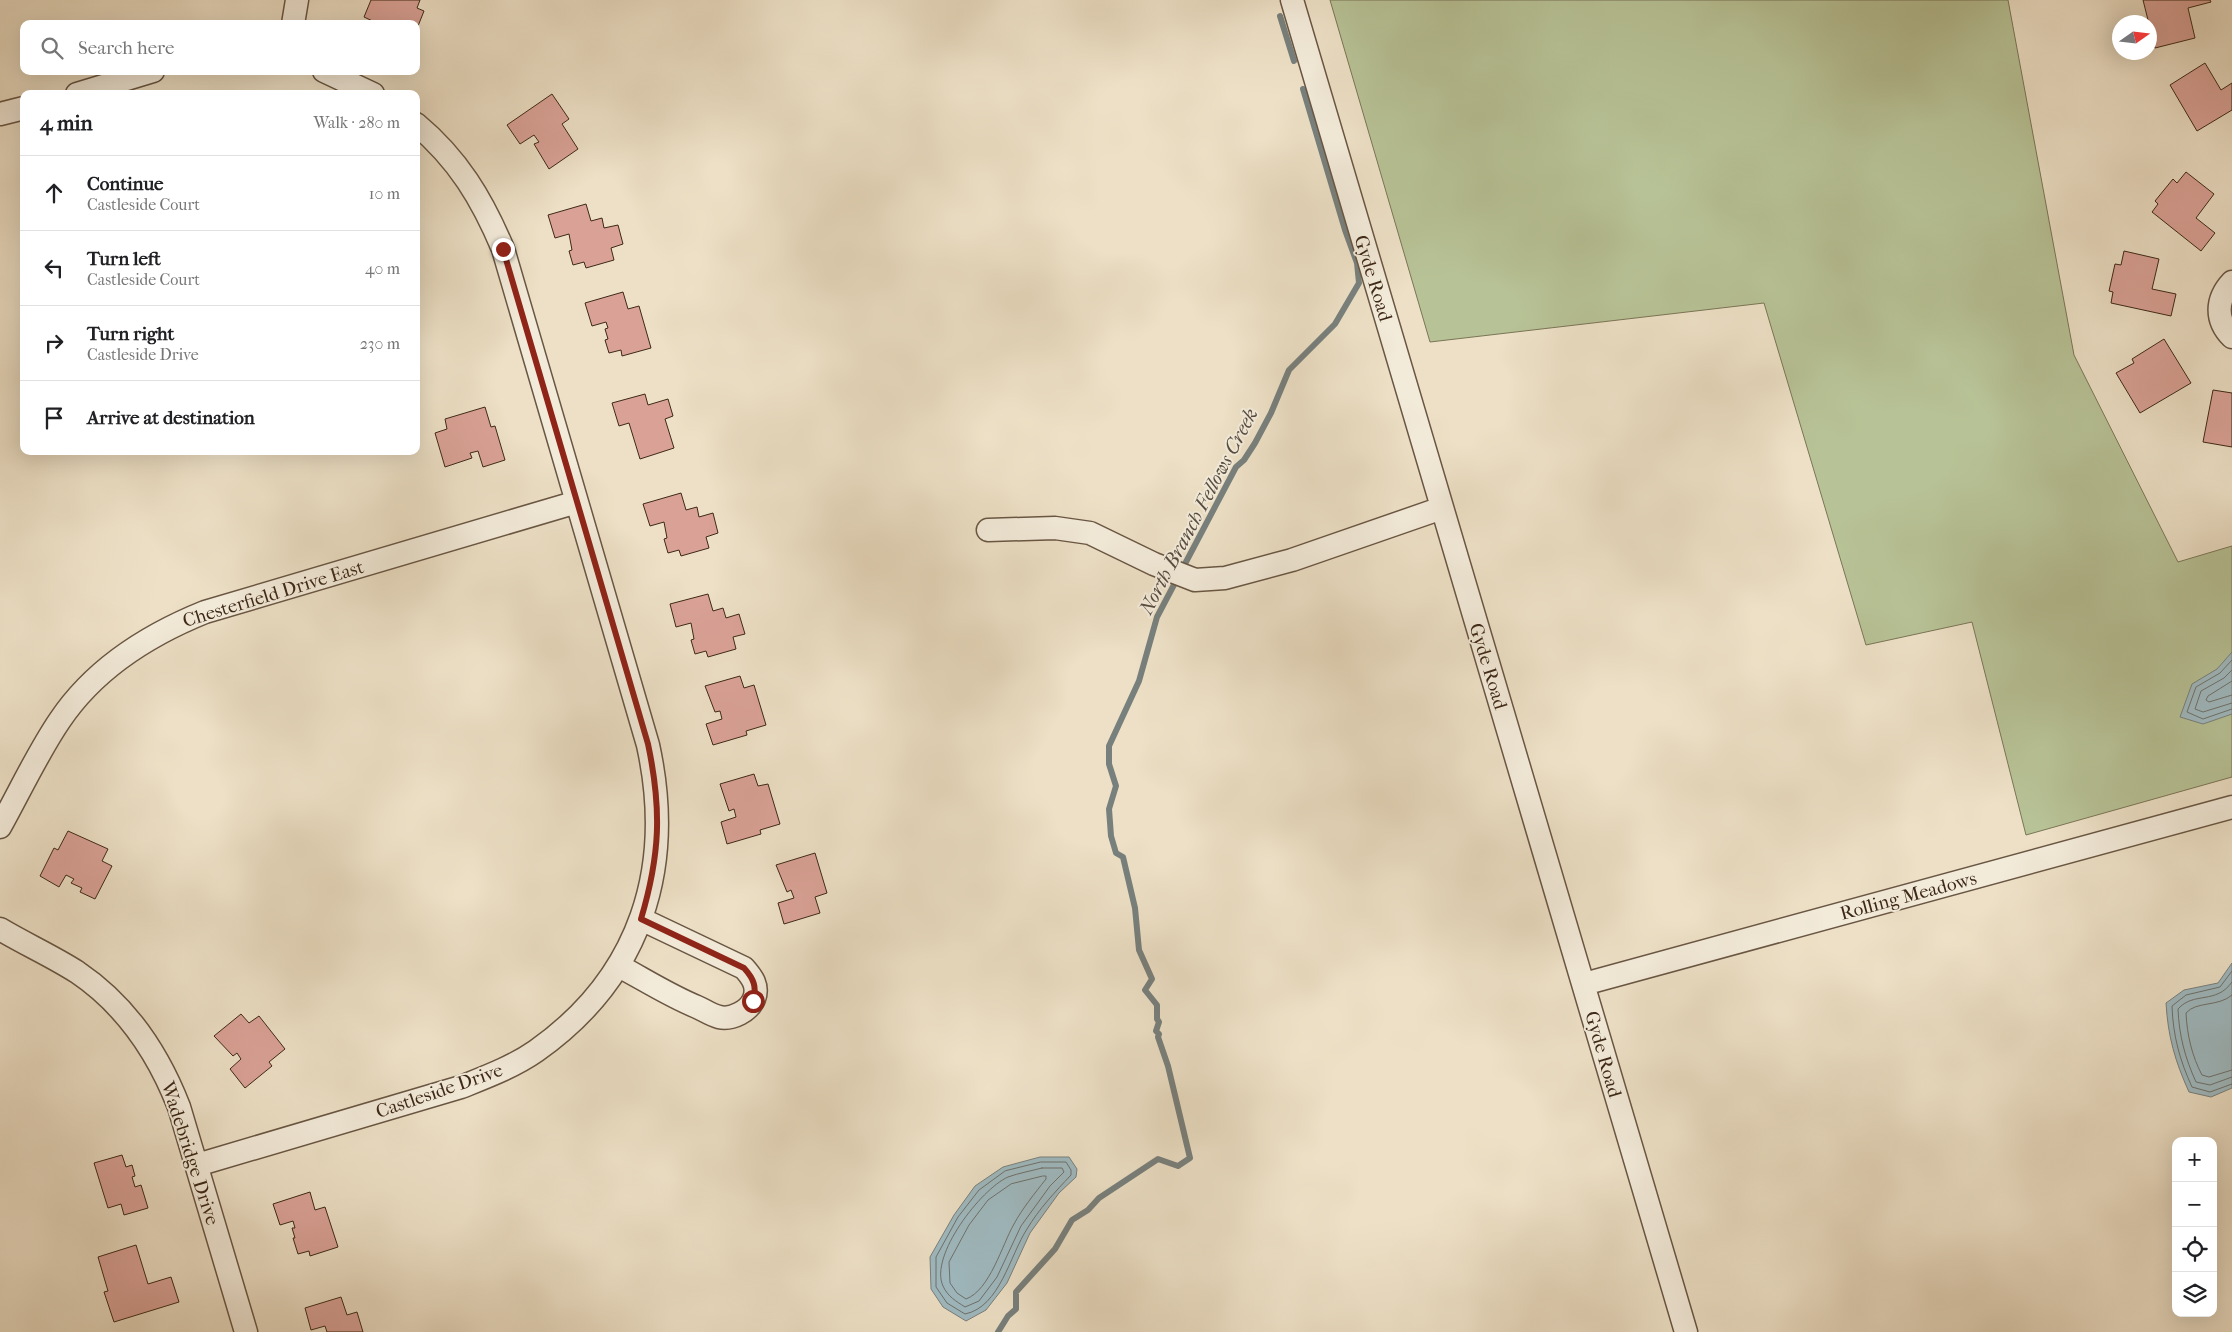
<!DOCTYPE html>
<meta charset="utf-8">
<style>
:root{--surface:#fff;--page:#f6f6f6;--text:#202124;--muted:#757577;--line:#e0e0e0}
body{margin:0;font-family:"IM FELL French Canon",serif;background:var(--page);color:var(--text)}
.controls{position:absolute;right:15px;bottom:15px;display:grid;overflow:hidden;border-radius:10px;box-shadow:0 5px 20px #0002}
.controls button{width:45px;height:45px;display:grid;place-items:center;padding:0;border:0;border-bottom:1px solid var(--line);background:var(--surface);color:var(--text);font:25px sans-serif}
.compass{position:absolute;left:2112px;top:15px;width:45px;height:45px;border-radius:50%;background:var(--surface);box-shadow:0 5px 20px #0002;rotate:76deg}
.stop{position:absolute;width:15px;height:15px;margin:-11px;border:4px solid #8f2418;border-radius:50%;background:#fff}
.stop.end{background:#8f2418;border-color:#fff;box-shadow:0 1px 5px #0008}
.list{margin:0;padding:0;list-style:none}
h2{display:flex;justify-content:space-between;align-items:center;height:65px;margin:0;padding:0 20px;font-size:21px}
h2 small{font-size:16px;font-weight:400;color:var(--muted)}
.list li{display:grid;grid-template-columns:32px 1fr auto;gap:15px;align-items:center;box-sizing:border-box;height:75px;padding:0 20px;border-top:1px solid var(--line)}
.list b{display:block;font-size:19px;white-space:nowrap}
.list p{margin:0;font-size:16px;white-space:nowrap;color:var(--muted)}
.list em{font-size:16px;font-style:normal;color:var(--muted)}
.icon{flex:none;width:28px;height:28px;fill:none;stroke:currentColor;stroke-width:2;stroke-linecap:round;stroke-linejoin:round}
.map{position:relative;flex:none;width:2232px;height:1332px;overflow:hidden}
.search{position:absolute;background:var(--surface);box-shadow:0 5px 20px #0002;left:20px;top:20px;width:400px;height:55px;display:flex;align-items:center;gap:12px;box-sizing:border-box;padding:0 18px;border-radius:10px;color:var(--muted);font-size:19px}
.panel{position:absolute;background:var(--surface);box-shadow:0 5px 20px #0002;left:20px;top:90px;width:400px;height:365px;border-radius:10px}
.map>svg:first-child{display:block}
</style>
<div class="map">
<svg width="2232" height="1332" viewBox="0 0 2232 1332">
<rect width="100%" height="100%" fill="#ede0c6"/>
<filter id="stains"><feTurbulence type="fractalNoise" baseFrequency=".004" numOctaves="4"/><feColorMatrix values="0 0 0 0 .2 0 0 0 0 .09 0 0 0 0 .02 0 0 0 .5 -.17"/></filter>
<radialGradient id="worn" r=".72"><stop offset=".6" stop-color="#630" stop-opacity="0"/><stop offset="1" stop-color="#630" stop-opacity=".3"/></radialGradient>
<path fill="#b7c296" stroke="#7a7556" d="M1330 0H2008L2074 355 2178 562 2232 546V777L2026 835 1972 622 1866 645 1764 303 1430 342Z"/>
<path fill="#9fbac1" stroke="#78807d" d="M2232 652V714L2203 724 2180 717 2192 684 2217 669Z
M2232 963V1088L2211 1097 2189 1092C2175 1061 2168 1037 2166 1003L2184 990 2218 983Z
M1040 1157H1069L1077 1169 1076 1177 1059 1193 1030 1233 1007 1283 986 1310 966 1321 943 1307 931 1289 930 1257 954 1215 975 1186 1003 1167Z"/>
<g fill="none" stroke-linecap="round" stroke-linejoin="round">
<path stroke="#6e716c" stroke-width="1" d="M2232 660 2220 673 2196 687 2187 712 2203 719 2232 709
M2232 670 2224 678 2201 691 2195 709 2203 712 2232 703
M2232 681 2208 696 2206 700 2209 702 2232 695
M2232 971 2220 987 2186 995 2172 1006C2173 1036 2180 1061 2192 1087L2210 1092 2232 1084
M2232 982C2216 1005 2194 991 2178 1009 2179 1035 2185 1058 2196 1082L2210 1085 2232 1077
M2232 995C2219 1007 2196 1001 2186 1013 2187 1035 2192 1056 2202 1075L2209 1077 2232 1070
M1041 1162H1066L1071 1170V1175C1055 1192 1039 1209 1027 1229 1010 1255 1000 1307 965 1314L947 1303 936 1287V1257L958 1217 979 1190 1005 1171Z
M1042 1168H1062L1064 1172 1050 1186 1021 1226 997 1277 979 1301 965 1307C956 1301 948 1297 943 1286 929 1256 981 1189 1008 1177 1019 1173 1031 1171 1042 1168Z
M1043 1176H1046V1179C1035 1193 1022 1209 1014 1224 1002 1245 990 1290 966 1299L957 1293 950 1283 949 1262 969 1225 988 1200 1011 1184Z"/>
<path stroke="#78807d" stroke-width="6" d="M1280 16 1294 61
M998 1332 1008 1316 1016 1309V1292L1055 1249 1072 1220 1088 1210 1099 1198 1158 1159 1178 1166 1190 1158 1168 1066 1158 1037 1159 1034 1156 1031 1159 1022 1157 1019V1005L1145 990 1152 979 1139 950 1135 908 1123 857 1116 853 1111 836 1109 809 1116 786 1109 764V746L1139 681 1157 617 1236 467 1244 460 1255 443 1271 413 1289 370 1335 324 1359 283 1357 263 1345 230 1303 89"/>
</g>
<path fill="#daa297" stroke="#3d2817" d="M371 0H420L417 8 424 11 416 31V24H379L364 17Z
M2143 0H2210L2211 2 2188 8 2195 38 2155 48Z
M2205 63 2221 90 2232 83V110L2197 131 2170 85Z
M552 94 569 119 562 124 578 149 549 169 534 144 539 142 534 135 520 144 507 125Z
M2186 172 2214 194 2196 218 2215 233 2201 251 2152 212 2158 204 2155 201 2173 179 2177 183Z
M586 204 591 221 602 218 604 228 618 225 623 244 611 248 614 260 586 268 584 262 573 265 569 251 572 250 569 234 555 238 548 215Z
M2124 251 2159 259 2152 289 2176 294 2171 316 2111 303 2113 292 2109 291 2115 264 2121 265Z
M623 292 628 309 639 306 651 348 622 356 621 350 609 353 605 340 608 339 605 329 608 328 606 322 592 326 585 303Z
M2164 339 2191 383 2140 413 2116 373 2134 363 2132 359Z
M2213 390 2232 393V447L2203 442Z
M645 394 648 405 668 399 673 416 665 419 674 448 640 459 629 423 619 426 612 403Z
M485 407 491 427 495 426 505 460 483 467 478 451 470 453 472 458 445 467 435 433 447 429 445 419Z
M681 493 686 510 697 507 699 517 713 513 718 533 706 537 709 548 681 556 679 550 668 553 664 539 667 538 664 522 650 526 643 504Z
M708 594 713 611 723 608 726 618 739 614 745 634 733 637 736 649 708 657 706 651 695 654 691 640 694 639 691 623 676 627 670 604Z
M740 676 744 688 754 685 766 725 746 731 747 735 713 745 706 724 722 719 720 711 715 712 705 686Z
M754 774 758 786 768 784 780 824 760 830 761 834 727 844 721 822 736 817 734 809 729 811 720 784Z
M68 831 108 849 102 861 112 866 95 899 80 892 82 888 71 883 74 879 66 875 59 887 40 876 54 848 58 850Z
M815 853 827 893 815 897 820 913 784 924 778 903 794 898 791 890 787 892 776 865Z
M241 1014 249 1023 259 1016 285 1049 269 1062 272 1066 245 1088 230 1069 241 1059 237 1053 233 1056 214 1036Z
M122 1155 126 1167 132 1165 135 1176 132 1177 135 1187 141 1185 148 1208 124 1215 121 1204 108 1208 94 1163Z
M310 1192 315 1210 325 1207 338 1247 310 1256 309 1251 298 1254 293 1238H295L292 1228H295L293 1221 280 1225 273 1204Z
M136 1245 148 1284 171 1277 179 1302 114 1322 104 1292 108 1291 98 1257Z
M341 1297 347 1315 357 1312 363 1332H327L325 1326 311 1330 305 1308Z"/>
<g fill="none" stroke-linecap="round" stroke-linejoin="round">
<g stroke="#695643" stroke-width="25">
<path id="minor" d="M1292 0 1686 1332
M293 24 297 0
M324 71 373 94
M77 94 153 71
M0 114 24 108
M2232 282C2216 299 2215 320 2232 337
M988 530 1055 528 1090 533 1154 564 1195 580 1225 578 1292 560 1442 508
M0 827C19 793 38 752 60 720 95 668 148 635 205 612L577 502
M0 929C25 944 52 956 77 972 126 1005 158 1053 179 1107L246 1332
M619 966C645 980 670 996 697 1007 704 1010 711 1015 719 1017 732 1020 749 1011 754 999 759 986 752 977 744 968L641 919
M1584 984 2232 807
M197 1165 461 1087C486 1077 513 1067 536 1051 641 977 675 868 648 745L503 249C482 199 458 159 416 124"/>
</g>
<use href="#minor" stroke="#f3ebda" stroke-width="22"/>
</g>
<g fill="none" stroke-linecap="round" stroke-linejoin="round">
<path stroke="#8f2418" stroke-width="6" d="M503 249 648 744C662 810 660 855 641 919L744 968C754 979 757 987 753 1001"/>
</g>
<g text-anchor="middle" stroke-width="4" stroke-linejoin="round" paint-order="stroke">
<g font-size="19" fill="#3d2817" stroke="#f3ebda">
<text transform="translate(1374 278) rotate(73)" y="7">Gyde Road</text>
<text transform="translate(273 593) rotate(-17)" y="7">Chesterfield Drive East</text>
<text transform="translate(1489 666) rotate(73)" y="7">Gyde Road</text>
<text transform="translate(1908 895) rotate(-15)" y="7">Rolling Meadows</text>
<text transform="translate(1604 1054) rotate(74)" y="7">Gyde Road</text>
<text transform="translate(439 1090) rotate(-19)" y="7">Castleside Drive</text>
<text transform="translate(191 1153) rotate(72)" y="7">Wadebridge Drive</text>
</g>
<g font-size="20" font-style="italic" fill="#564c42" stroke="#f3ebda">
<text transform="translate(1198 511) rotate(-62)" y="7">North Branch Fellows Creek</text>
</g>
</g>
<rect width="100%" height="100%" filter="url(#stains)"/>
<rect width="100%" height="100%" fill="url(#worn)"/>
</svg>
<div class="controls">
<button>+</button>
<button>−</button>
<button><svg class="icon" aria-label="locate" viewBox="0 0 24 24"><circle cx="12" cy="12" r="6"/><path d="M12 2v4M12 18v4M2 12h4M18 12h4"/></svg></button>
<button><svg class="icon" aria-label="layers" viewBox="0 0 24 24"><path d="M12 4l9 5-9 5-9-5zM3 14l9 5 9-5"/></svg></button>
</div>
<svg class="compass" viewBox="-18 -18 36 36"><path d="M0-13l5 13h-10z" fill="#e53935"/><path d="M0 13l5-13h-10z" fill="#757577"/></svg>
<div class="stop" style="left:753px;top:1001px"></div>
<div class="stop end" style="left:503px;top:249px"></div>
<div class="search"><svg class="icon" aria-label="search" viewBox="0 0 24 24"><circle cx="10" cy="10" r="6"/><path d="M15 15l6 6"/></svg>Search here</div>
<section class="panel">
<h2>4 min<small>Walk · 280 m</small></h2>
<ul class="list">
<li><svg class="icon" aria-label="ahead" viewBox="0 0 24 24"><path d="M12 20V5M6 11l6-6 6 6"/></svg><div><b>Continue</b><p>Castleside Court</p></div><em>10 m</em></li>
<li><svg class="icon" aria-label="left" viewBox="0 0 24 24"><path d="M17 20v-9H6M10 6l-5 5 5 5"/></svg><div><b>Turn left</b><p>Castleside Court</p></div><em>40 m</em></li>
<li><svg class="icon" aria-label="right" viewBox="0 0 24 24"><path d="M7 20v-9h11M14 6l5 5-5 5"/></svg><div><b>Turn right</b><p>Castleside Drive</p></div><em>230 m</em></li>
<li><svg class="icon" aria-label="arrive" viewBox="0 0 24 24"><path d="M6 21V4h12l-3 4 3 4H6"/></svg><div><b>Arrive at destination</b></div></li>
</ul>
</section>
</div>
